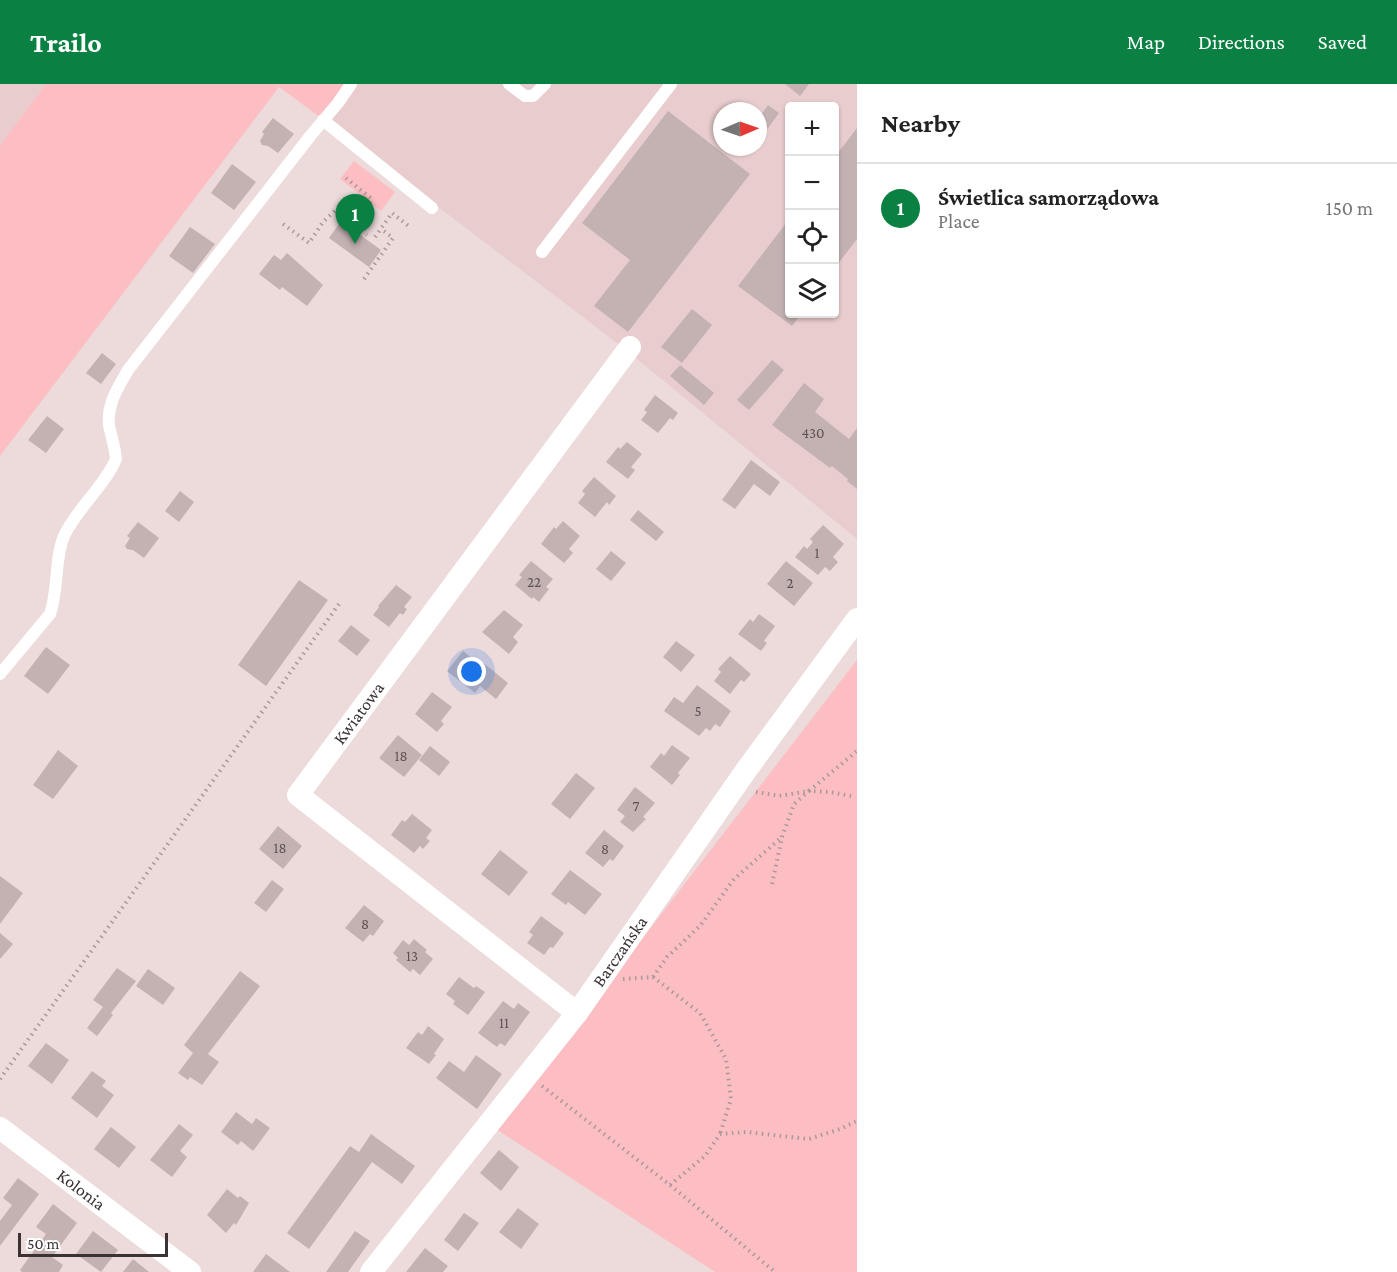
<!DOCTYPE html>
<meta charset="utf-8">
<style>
:root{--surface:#fff;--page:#f6f6f6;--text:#222;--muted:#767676;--line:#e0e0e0;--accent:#0b8043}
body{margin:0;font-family:"Crimson Pro",serif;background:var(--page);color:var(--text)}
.controls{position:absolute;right:18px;top:18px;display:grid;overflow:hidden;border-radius:6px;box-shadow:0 2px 4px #0004}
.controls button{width:54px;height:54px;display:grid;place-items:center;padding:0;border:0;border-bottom:2px solid var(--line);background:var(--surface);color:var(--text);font:30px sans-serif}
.compass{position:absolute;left:713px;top:18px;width:54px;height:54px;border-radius:50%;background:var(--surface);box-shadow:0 2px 4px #0004;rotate:88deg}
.scale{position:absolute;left:18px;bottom:15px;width:150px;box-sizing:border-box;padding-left:6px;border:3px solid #3a3233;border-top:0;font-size:16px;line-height:21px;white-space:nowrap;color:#3a3233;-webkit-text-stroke:4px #fff;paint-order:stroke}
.you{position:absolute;left:472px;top:588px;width:21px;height:21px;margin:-15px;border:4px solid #fff;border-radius:50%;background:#1a73e8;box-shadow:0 0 0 9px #1a73e833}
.badge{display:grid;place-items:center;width:39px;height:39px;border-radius:50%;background:var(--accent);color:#fff;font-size:20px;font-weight:700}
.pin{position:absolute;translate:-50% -50px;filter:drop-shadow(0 2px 3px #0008)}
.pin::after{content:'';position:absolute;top:32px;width:21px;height:18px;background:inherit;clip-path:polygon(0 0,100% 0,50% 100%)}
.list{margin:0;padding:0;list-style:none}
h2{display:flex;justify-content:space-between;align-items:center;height:78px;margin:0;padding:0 24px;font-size:26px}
h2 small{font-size:20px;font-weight:400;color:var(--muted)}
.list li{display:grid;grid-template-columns:39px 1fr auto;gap:18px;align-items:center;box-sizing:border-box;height:90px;padding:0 24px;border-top:2px solid var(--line)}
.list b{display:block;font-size:22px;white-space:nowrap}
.list p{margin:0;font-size:20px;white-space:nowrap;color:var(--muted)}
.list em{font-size:20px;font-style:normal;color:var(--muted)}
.icon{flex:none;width:33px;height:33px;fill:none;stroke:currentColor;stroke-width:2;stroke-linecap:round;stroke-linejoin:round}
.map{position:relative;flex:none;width:857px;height:1188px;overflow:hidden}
header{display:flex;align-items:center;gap:36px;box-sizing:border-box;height:84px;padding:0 30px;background:var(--accent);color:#fff}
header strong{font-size:28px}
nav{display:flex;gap:33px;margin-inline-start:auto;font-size:21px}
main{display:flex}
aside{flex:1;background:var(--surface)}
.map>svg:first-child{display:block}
</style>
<header>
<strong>Trailo</strong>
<nav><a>Map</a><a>Directions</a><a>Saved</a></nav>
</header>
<main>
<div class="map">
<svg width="857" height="1188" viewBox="0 0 857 1188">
<rect width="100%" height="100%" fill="#eddada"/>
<path fill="#e9cdce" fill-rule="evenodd" d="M0 0H46L0 61Z
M351 0H857V455L621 262 324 36ZM790 22H834V230H790ZM722 27H758V63H722Z"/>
<path fill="#fcbec2" d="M46 0H351L324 36 279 3 0 372V61Z
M354 77 395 108 381 127 340 95Z
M857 576V1188H715L496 1045Z"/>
<path fill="#c4b2b3" d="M785 0H809L800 12Z
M768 21 779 29 758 58V35Z
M668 27 750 90 628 248 594 222 630 176 582 139Z
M273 34 294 50 278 69 268 62 262 61 260 57 264 50 262 48Z
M857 44V155L834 185V74Z
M232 80 256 98 234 126 211 109Z
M790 134V230H801L792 242 738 202Z
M341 137 381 166 369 183 329 154Z
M190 143 215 160 193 189 169 172Z
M287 169 323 201 307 222 282 203 280 206 259 190 274 171 281 176Z
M692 225 712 241 682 279 661 263Z
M102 269 116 280 101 300 86 289Z
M772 276 784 286 749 326 737 316Z
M680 281 714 309 704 321 670 292Z
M804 299 824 315 815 328 849 355 857 344V405L847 397 848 395 832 382 830 384 772 341Z
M655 311 678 329 673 336 670 334 658 349 641 336 647 328 644 326Z
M47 332 64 345 46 369 28 356Z
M627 358 642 370 631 383 635 386 628 395 606 378 618 363 620 365Z
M751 376 780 398 770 412 754 400 735 425 722 416Z
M594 393 616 412 609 421 607 418 595 433 578 419 585 410 582 407Z
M180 407 194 418 179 438 165 427Z
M638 426 664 448 656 457 630 436Z
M563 437 580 452 569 465 573 469 564 479 541 460 554 443 556 445Z
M138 438 159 454 144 474 133 466 127 465 125 462 130 454 127 452Z
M823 441 844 460 833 473 838 478 830 487 825 483 818 491 795 473 804 462 807 465 813 458 810 455Z
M611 467 626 479 611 497 596 485Z
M531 477 553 495 546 503 549 505 539 518 533 513 532 515 515 501 522 493 519 491Z
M786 477 813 499 794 522 767 500Z
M299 496 328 516 266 602 238 581Z
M396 501 412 513 404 523 407 525 403 531 400 529 389 543 373 531 379 523 378 522Z
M504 526 523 541 513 553 518 558 509 570 482 548Z
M759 530 775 542 764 557 767 559 761 567 738 550 750 535 753 538Z
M351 541 370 556 357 572 338 557Z
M676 557 695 571 681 588 663 573Z
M46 563 70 581 48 610 24 592Z
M463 567 479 580 481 577 508 599 496 615 480 602 475 609 447 587Z
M730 572 751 590 744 598 741 596 730 610 714 597 721 588 718 585Z
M697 601 731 627 720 643 715 640 710 647 706 644 699 652 664 627 674 613 683 619Z
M432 608 452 623 441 637 444 640 437 648 415 630Z
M398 651 422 671 404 693 379 674Z
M672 661 690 674 678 689 680 691 672 701 650 683 661 669 664 672Z
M430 662 450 678 439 692 419 676Z
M58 666 78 682 53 715 33 701Z
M576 689 595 704 570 735 551 720Z
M635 703 655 719 643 733 646 735 633 748 620 738 625 732 617 726Z
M412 730 432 746 426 754 430 757 423 765 420 762 414 769 391 751 402 736 405 738Z
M278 742 302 762 283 785 259 765Z
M604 746 624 762 613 777 610 775 603 783 585 769Z
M500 766 528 788 509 812 481 790Z
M570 786 602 810 585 831 568 818 566 821 551 810Z
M0 792 23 809 0 840Z
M272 796 284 805 266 828 254 819Z
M364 821 384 837 373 852 370 850 363 858 345 844Z
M541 832 564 849 553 864 550 863 544 871 527 859 533 851 529 848Z
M0 849 13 860 0 875Z
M414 855 427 866 425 868 433 875 420 891 413 885 410 888 396 876 398 874 393 869 403 856 409 861Z
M117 884 136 897 111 929 113 931 97 952 87 944 103 923 93 916Z
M148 885 175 904 163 921 136 902Z
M240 887 260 902 208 970 219 978 202 1001 190 993 188 996 178 989 193 969 184 961Z
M459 893 474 904 476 902 485 908 468 931 453 920 455 917 446 910Z
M503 917 514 925 518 919 530 928 505 962 500 959 497 963 478 949Z
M428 942 444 955 434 970 436 971 429 980 406 964 418 948 422 951Z
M46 959 69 976 52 1000 28 982Z
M476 971 502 990 477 1025 436 994 449 977 464 988Z
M92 987 106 997 102 1002 114 1011 97 1034 71 1014Z
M236 1028 252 1040 256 1034 270 1044 253 1067 241 1057 238 1061 221 1048Z
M179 1040 193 1051 180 1067 187 1073 172 1093 150 1076Z
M111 1043 136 1063 119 1084 94 1065Z
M371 1050 415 1082 402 1100 372 1078 309 1165 287 1149 350 1062 359 1068Z
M499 1066 519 1083 501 1107 480 1089Z
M18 1094 39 1110 0 1162V1137L12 1121 3 1114Z
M227 1105 238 1114 240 1112 249 1119 236 1141 234 1139 226 1149 207 1131Z
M53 1120 77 1139 52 1173 63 1181 59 1188H22L20 1186 46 1150 36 1143Z
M518 1124 539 1140 521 1165 499 1148Z
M464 1129 479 1139 458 1167 444 1156Z
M93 1147 118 1166 101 1188 76 1170Z
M355 1147 370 1157 348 1188H326Z
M425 1164 448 1182 443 1188H406Z
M266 1170 290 1188H253Z
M133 1175 149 1188H123Z"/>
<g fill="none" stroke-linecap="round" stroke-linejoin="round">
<path stroke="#a8999a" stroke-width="4" stroke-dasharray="1.5 4.5" stroke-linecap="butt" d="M346 94 372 115 356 141 367 151
M283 140 309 159 323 138 339 123 359 137
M375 153 392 129 410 143
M364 195 393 154 384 147
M756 708 779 712 809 707 857 667
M772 800 782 753 794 720 809 707 830 708 851 712
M653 893 667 873 700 842 734 795 782 753
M623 895 653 893 700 929 726 975 731 1015 720 1050
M0 995 339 520
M542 1002 670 1101 775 1188
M670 1101 705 1072 720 1050 746 1048 809 1055 840 1045 857 1037"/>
<path stroke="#fff" stroke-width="12" d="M509 0 525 12H533L545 0
M323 36 432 124
M542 168 671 0
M0 590 50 530C59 505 54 476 64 452 77 424 104 403 116 375 115 363 111 352 109 341 107 319 118 304 128 286L311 51 338 19 351 0"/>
<g stroke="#fff" stroke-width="22">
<path id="s1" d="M577 929 298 711 630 263"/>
<path id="s2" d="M0 1044 190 1188"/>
<path id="s3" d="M371 1188 577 929 747 685 857 535"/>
</g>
</g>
<g text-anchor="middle" stroke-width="4.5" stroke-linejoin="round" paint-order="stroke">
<g font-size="15" fill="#5c5253">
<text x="813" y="354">430</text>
<text x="817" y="474">1</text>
<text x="534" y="503">22</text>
<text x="790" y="504">2</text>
<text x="698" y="632">5</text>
<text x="401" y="677">18</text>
<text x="636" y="727">7</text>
<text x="280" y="769">18</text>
<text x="605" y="770">8</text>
<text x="365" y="845">8</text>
<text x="412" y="877">13</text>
<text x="504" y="944">11</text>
</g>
<g font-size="18" fill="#3a3233" stroke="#fff">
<text dy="6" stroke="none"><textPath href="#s1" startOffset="456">Kwiatowa</textPath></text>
<text dy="6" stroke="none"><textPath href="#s3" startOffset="406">Barczańska</textPath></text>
<text dy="6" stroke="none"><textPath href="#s2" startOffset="102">Kolonia</textPath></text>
</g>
</g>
</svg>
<div class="controls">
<button>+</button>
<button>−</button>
<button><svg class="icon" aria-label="locate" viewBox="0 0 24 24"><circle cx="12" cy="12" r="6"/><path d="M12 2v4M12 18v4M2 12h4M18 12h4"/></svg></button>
<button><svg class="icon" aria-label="layers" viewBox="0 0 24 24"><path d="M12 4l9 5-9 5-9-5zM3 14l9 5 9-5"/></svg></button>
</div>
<svg class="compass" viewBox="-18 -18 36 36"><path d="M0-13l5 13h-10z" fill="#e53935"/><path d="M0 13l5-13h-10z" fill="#767676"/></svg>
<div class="scale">50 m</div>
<div class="you"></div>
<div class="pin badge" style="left:355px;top:160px">1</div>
</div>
<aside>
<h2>Nearby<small></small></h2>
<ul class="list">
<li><span class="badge">1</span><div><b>Świetlica samorządowa</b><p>Place</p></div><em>150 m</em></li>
</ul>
</aside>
</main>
